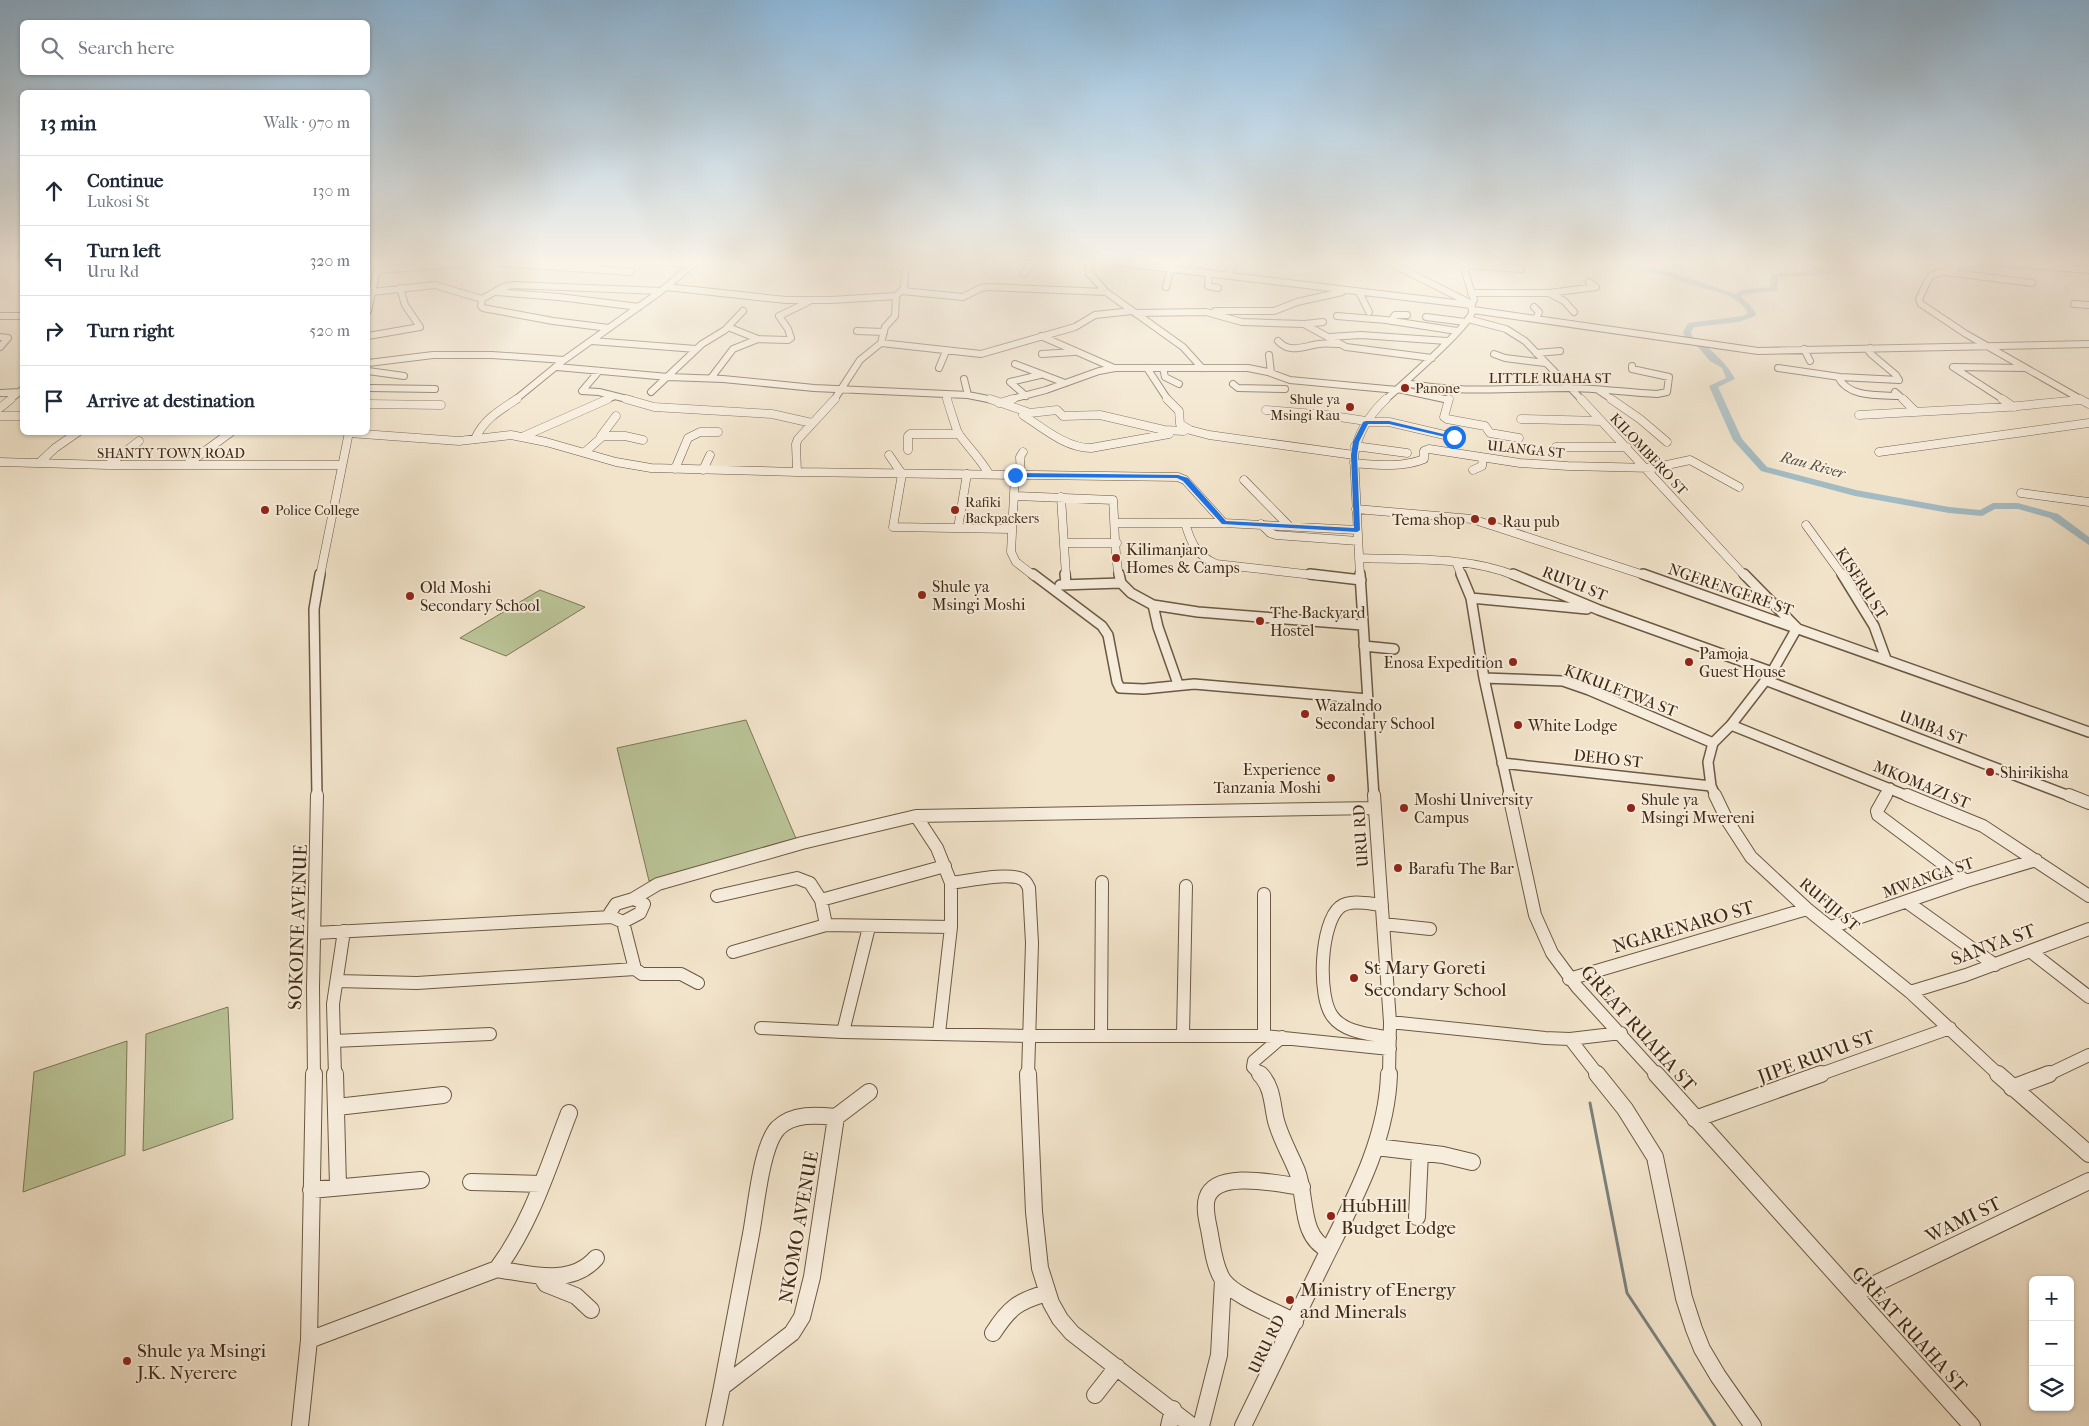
<!DOCTYPE html>
<meta charset="utf-8">
<style>
:root{--surface:#fff;--page:#f2f2f3;--text:#1f2937;--muted:#747a83;--line:#e0e1e3}
body{margin:0;font-family:"IM FELL French Canon",serif;background:var(--page);color:var(--text)}
.controls{position:absolute;right:15px;bottom:15px;display:grid;overflow:hidden;border-radius:8px;box-shadow:0 1px 4px #0004}
.controls button{width:45px;height:45px;display:grid;place-items:center;padding:0;border:0;border-bottom:1px solid var(--line);background:var(--surface);color:var(--text);font:25px sans-serif}
.stop{position:absolute;width:15px;height:15px;margin:-11px;border:4px solid #1a73e8;border-radius:50%;background:#fff}
.stop.end{background:#1a73e8;border-color:#fff;box-shadow:0 1px 5px #0008}
.list{margin:0;padding:0;list-style:none}
h2{display:flex;justify-content:space-between;align-items:center;height:65px;margin:0;padding:0 20px;font-size:21px}
h2 small{font-size:16px;font-weight:400;color:var(--muted)}
.list li{display:grid;grid-template-columns:32px 1fr auto;gap:15px;align-items:center;box-sizing:border-box;height:70px;padding:0 20px;border-top:1px solid var(--line)}
.list b{display:block;font-size:19px;white-space:nowrap}
.list p{margin:0;font-size:16px;white-space:nowrap;color:var(--muted)}
.list em{font-size:16px;font-style:normal;color:var(--muted)}
.icon{flex:none;width:28px;height:28px;fill:none;stroke:currentColor;stroke-width:2;stroke-linecap:round;stroke-linejoin:round}
.map{position:relative;flex:none;width:2089px;height:1426px;overflow:hidden}
.search{position:absolute;background:var(--surface);box-shadow:0 1px 4px #0004;left:20px;top:20px;width:350px;height:55px;display:flex;align-items:center;gap:12px;box-sizing:border-box;padding:0 18px;border-radius:8px;color:var(--muted);font-size:19px}
.panel{position:absolute;background:var(--surface);box-shadow:0 1px 4px #0004;left:20px;top:90px;width:350px;height:345px;border-radius:8px}
.map>svg:first-child{display:block}
</style>
<div class="map">
<svg width="2089" height="1426" viewBox="0 0 2089 1426">
<rect width="100%" height="100%" fill="#f2e4cb"/>
<filter id="stains"><feTurbulence type="fractalNoise" baseFrequency=".004" numOctaves="4"/><feColorMatrix values="0 0 0 0 .2 0 0 0 0 .09 0 0 0 0 .02 0 0 0 .5 -.17"/></filter>
<radialGradient id="worn" r=".72"><stop offset=".6" stop-color="#630" stop-opacity="0"/><stop offset="1" stop-color="#630" stop-opacity=".3"/></radialGradient>
<path fill="#bac497" stroke="#7d7756" d="M540 590 585 607 506 656 460 638Z
M746 720 797 841 649 881 617 748Z
M228 1007 233 1119 143 1151 146 1034Z
M127 1041 125 1155 23 1192 34 1072Z"/>
<g fill="none" stroke-linecap="round" stroke-linejoin="round">
<path stroke="#7b817d" stroke-width="3" d="M1590 1103 1627 1293 1715 1426"/>
<path fill="#a2bbc3" fill-rule="evenodd" d="M1612 261H1621L1677 274 1735 294 1742 290 1770 287 1771 277 1774 274 1818 271 1801 264V261H1808L1807 262 1830 272 1831 273 1828 275 1778 277 1777 291 1744 294 1741 297 1750 305 1756 314 1755 316 1739 322 1694 327 1691 332 1692 337C1707 345 1728 364 1735 379L1718 387 1742 439 1767 467 1856 490 1949 507 1980 510 1993 503H2018L2058 514 2089 537V545L2050 518 2018 509H1995L1982 516 1949 513 1855 496 1761 471 1733 440 1709 386 1726 378 1722 368 1710 361 1698 347 1686 340 1683 332 1688 323 1743 316 1748 313C1737 292 1710 291 1690 285 1681 282 1674 277 1664 275 1648 272 1625 272 1612 261Z"/>
<g stroke="#6c5842" stroke-width="8">
<path id="minor-far4" d="M655 261 693 264
M1090 261 1089 273 1106 292 1183 347 1202 368
M1106 261 1472 305
M1386 261 1470 303
M1978 261 1930 276 1919 299 1921 304 1966 334 2082 400
M1981 261 2089 270
M1678 263 1681 261
M1466 265 1521 269
M377 270 487 262 631 272
M1946 272 2032 283
M1209 273 1208 286 1218 288
M1024 274 1033 261
M1227 275 1238 261
M666 287 786 300H831L896 296
M1166 287 1171 268
M902 291 963 297 981 288 988 287 1106 292
M372 292 435 285 482 299 481 306 483 308 553 321 609 328
M496 292 559 297 639 307
M1359 292 1369 312
M1471 293H1549L1596 287 1589 282
M1549 293 1564 301 1574 312
M482 299 503 287 513 285 661 291
M2074 304 2089 305
M1534 307 1539 312 1536 319
M1473 310 1758 351 2089 344
M368 311 379 261
M1215 311H1274L1297 302 1342 292
M1135 313 1206 312 1242 322 1304 324 1346 347 1432 358
M0 316H22
M1337 316 1386 320 1457 331
M1426 317 1465 322
M1468 319 1506 329 1525 341 1582 400
M1391 321 1395 315H1407
M1305 324 1323 322
M728 327 758 339 788 340 791 338 788 329 779 316 808 302
M857 331 884 332
M368 336 420 327 405 305 400 288
M1041 336 1114 368
M0 337 8 338 0 347
M1329 337 1361 335 1447 341
M592 341 696 349
M1278 341C1290 354 1304 346 1319 344 1326 343 1332 344 1339 344
M881 343 981 354 1075 327 1095 315 1132 311
M1804 349 1810 361
M1536 353 1560 351
M1042 354 1074 352
M1494 354 1505 358 1545 363
M1269 355 1271 373
M368 363 433 355H492L564 360
M1015 364 1065 383
M557 367 668 377 723 379 814 388 968 395 993 400
M939 368 946 351
M1147 368 1168 400
M1163 368 1165 377 1179 384
M1778 368 1840 377 1899 380 1896 375 1871 354 1868 350 1870 348
M368 371 404 376
M599 371 582 391 599 392 615 396 605 400
M1838 377C1849 398 1878 395 1899 396
M711 378 733 349 758 339
M964 379 968 395
M1405 383C1460 394 1514 388 1569 388 1598 388 1628 393 1657 394L1667 392 1669 377 1632 369V366
M1233 384 1238 388 1285 389
M368 388 435 389
M1398 389 1449 400
M1598 390 1613 400
M651 392 702 344 725 330 743 311
M1895 392 1904 400
M0 393 20 392
M947 394V400
M615 396 631 400
M1026 396 1010 382 1040 375
M9 400 22 390
M515 400 564 360 661 291 697 261
M834 400 860 360 881 343 885 327 895 316 896 296 904 288 905 272 910 261
M1008 400 1046 390 1099 371 1115 368H1248L1268 372 1290 380 1397 390
M1385 400C1399 387 1469 327 1472 312 1472 309 1471 307 1471 304L1474 300 1465 272 1467 261
M2004 400 1953 367 2024 368
M2075 400H2080"/>
</g>
<g stroke="#6c5842" stroke-width="9">
<path id="minor-far3" d="M626 399 654 407 772 414 812 423
M947 399C948 403 957 431 958 433 968 447 980 458 989 474
M990 399 1030 413 1057 410 1063 416 1100 415 1164 430 1184 431
M1167 399 1179 411 1180 424 1190 430 1209 435 1354 455
M1449 399 1444 417 1447 419 1485 426 1490 433 1519 438
M1581 399 1745 576
M1611 399 1640 419 1667 442
M1903 399 1916 412
M2002 399 2014 407
M2080 399 2089 404
M999 403 1013 399
M368 404 441 405
M0 408 11 399
M1266 410 1326 415 1366 421
M1023 415C1043 428 1066 448 1091 448L1169 434
M1859 415 2007 407 2080 400
M0 416H22
M1521 419 1601 421
M1366 422H1389L1453 437
M349 433 459 441 511 435 546 442 616 462 651 468 797 472 1178 477 1185 480 1224 523
M601 436 616 416
M522 437 608 399
M475 439C483 420 500 410 517 399
M1355 446 1407 453
M1556 447H1627
M908 450V436L910 434H959
M585 452 603 436H625L643 440
M1879 452 2089 423
M889 455 902 474 893 527 1011 529
M0 462 108 465H341
M39 463 55 448 78 432
M1354 463C1377 465 1402 468 1424 459V451L1429 449 1520 463 1568 466 1653 468 1690 460 1739 487
M108 465 139 441
M186 465 231 432
M675 469 688 438 700 432H718
M703 470 710 455
M1473 470 1482 466 1483 458
M797 472 796 444 798 439 835 399
M1015 475 1011 552 1016 562 1034 576
M1021 475 1020 457 1023 452
M1244 480 1288 525
M2021 493 2089 502
M1014 496 1113 500C1115 525 1114 552 1119 576
M1061 497 1066 576
M1356 509 1472 519 1647 576
M1115 523H1224L1357 530
M1185 523C1191 543 1196 555 1216 564L1322 576
M1261 524 1270 533 1276 535 1358 541
M1806 525 1843 576
M958 528 967 474
M1064 543H1117
M1359 558C1410 560 1468 556 1516 576
M1456 562 1462 576
M320 576 349 432
M1360 576 1354 455C1358 432 1369 415 1386 399"/>
</g>
<g stroke="#6c5842" stroke-width="12">
<path id="minor-far2" d="M1033 574 1102 626 1108 635 1117 682 1120 688 1144 689 1194 684 1368 699
M1065 574 1066 584
M1119 574 1121 583 1131 593 1153 605 1198 612 1362 625
M1310 574 1361 580
M1360 574 1374 797
M1461 574 1471 598 1484 678 1510 797
M1513 574 1599 610 1772 672
M1643 574 2089 732
M1842 574 1874 626 1886 659
M1060 585 1121 583
M1471 598 1587 609
M1153 605 1158 627 1178 684
M1364 646 1394 649
M1484 678 1563 681 1589 690 1713 743
M1765 680 2072 797
M1731 725 1910 797
M1502 763 1711 786
M317 797 314 609 320 574
M1716 797 1711 786 1708 762 1713 743 1731 725 1772 672 1797 628 1744 574
M1885 797 1890 788"/>
</g>
<g stroke="#6c5842" stroke-width="14">
<path id="minor-far1" d="M1374 795 1390 1022 1389 1075
M1509 795 1535 915 1552 953 1577 987 1657 1075
M1715 795 1727 820 1751 857 1807 909 1910 992 1999 1075
M1886 795 1877 811 1878 815 1966 881
M1907 795 1983 826 2089 896
M2069 795 2089 803
M916 816 937 848 951 883V927L939 1033
M951 883C968 881 1007 872 1022 879 1026 881 1027 884 1029 888L1032 943 1028 1075
M1264 894V1036
M717 896 797 878 810 883 821 900 945 866
M634 899 644 904 640 913 623 922 612 917 610 913 616 904 633 899 658 884 802 843 916 816 1374 808
M821 900 826 925 951 927
M1907 902 1995 965
M1382 905C1370 904 1351 899 1340 907 1320 923 1317 998 1333 1017 1345 1033 1372 1034 1390 1038
M623 922 635 969 642 974H681L698 983
M1383 924 1430 929
M1831 927 1966 881 2036 860
M315 933 612 917
M2030 951 2089 997
M733 952 826 925
M1569 979 1807 909
M337 981 417 983 635 969
M1910 992 1966 975 2089 929
M1390 1022 1545 1038 1570 1039 1621 1033
M761 1028 843 1032 1029 1036H1264L1390 1049
M843 1032 869 927
M1101 1035 1102 882
M1183 1035 1186 886
M1570 1039 1598 1075
M334 1041 490 1034
M314 1075 313 987 317 795
M335 1075 333 1004 344 931
M1261 1075 1253 1067 1254 1061 1282 1037
M1818 1075 1950 1028
M2047 1075 2089 1055"/>
</g>
<g stroke="#6c5842" stroke-width="18">
<path id="minor" d="M335 1074 338 1186
M1028 1074 1034 1212 1040 1268 1051 1303 1060 1319 1072 1333 1192 1426
M1260 1074C1273 1087 1272 1105 1276 1121 1281 1139 1290 1154 1297 1171 1307 1197 1299 1237 1329 1250
M1597 1074 1625 1109 1655 1157 1684 1298 1694 1329 1702 1349 1718 1376 1753 1426
M1656 1074 1972 1426
M1998 1074 2089 1154
M2012 1088 2049 1074
M337 1107 443 1095
M1695 1119 1821 1074
M1376 1147 1443 1155 1472 1162
M471 1182 541 1184
M311 1190 421 1180
M1417 1217 1420 1152
M497 1269C530 1274 571 1287 596 1258
M541 1276 546 1284 576 1296 591 1310
M1854 1294 2089 1181
M1295 1322C1277 1312 1234 1296 1223 1280 1214 1267 1212 1244 1209 1229 1207 1220 1204 1207 1207 1198 1216 1169 1279 1184 1302 1187
M993 1333C1009 1308 1018 1301 1047 1293
M309 1340 497 1269C532 1222 548 1167 569 1113
M722 1387C732 1336 741 1285 751 1234 756 1208 761 1146 778 1128 793 1113 817 1115 836 1117L869 1092
M1095 1395 1117 1367
M300 1426 309 1340 314 1074
M714 1426 722 1387 792 1333 802 1317 812 1277 836 1117
M1169 1426 1173 1409
M1201 1426 1219 1355 1223 1280
M1243 1426C1269 1373 1295 1319 1321 1266 1351 1205 1387 1143 1389 1074"/>
</g>
<use href="#minor-far4" stroke="#f7eddd" stroke-width="6"/>
<use href="#minor-far3" stroke="#f7eddd" stroke-width="8"/>
<use href="#minor-far2" stroke="#f7eddd" stroke-width="9"/>
<use href="#minor-far1" stroke="#f7eddd" stroke-width="12"/>
<use href="#minor" stroke="#f7eddd" stroke-width="16"/>
</g>
<linearGradient id="sky" x2="0" y2="1"><stop stop-color="#8cb7d9"/><stop offset="0.57" stop-color="#f9f3e8"/><stop offset="1" stop-color="#f9f3e8" stop-opacity="0"/></linearGradient>
<rect width="2089" height="461" fill="url(#sky)"/>
<path fill="#1a73e8" d="M1366 421H1389L1456 437 1454 439 1389 424H1368L1359 442 1357 455 1360 530 1357 532 1222 524 1183 481 1177 478 1015 477 1012 475 1015 473 1178 475 1188 478 1226 521 1354 528 1351 455 1353 442 1363 422Z"/>
<g fill="#8f2418" stroke="#f7eddd" stroke-width="2">
<circle cx="1405" cy="388" r="5"/>
<circle cx="1350" cy="407" r="5"/>
<circle cx="265" cy="510" r="5"/>
<circle cx="955" cy="510" r="5"/>
<circle cx="1475" cy="519" r="5"/>
<circle cx="1492" cy="521" r="5"/>
<circle cx="1116" cy="558" r="5"/>
<circle cx="922" cy="595" r="5"/>
<circle cx="410" cy="596" r="5"/>
<circle cx="1260" cy="621" r="5"/>
<circle cx="1513" cy="662" r="5"/>
<circle cx="1689" cy="662" r="5"/>
<circle cx="1305" cy="714" r="5"/>
<circle cx="1518" cy="725" r="5"/>
<circle cx="1990" cy="772" r="5"/>
<circle cx="1331" cy="778" r="5"/>
<circle cx="1404" cy="808" r="5"/>
<circle cx="1631" cy="808" r="5"/>
<circle cx="1398" cy="868" r="5"/>
<circle cx="1354" cy="978" r="5"/>
<circle cx="1331" cy="1216" r="5"/>
<circle cx="1290" cy="1300" r="5"/>
<circle cx="127" cy="1361" r="5"/>
</g>
<g text-anchor="middle" stroke-width="4" stroke-linejoin="round" paint-order="stroke">
<g font-size="14" fill="#402a14" stroke="#f7eddd">
<text x="1550" y="383">LITTLE RUAHA ST</text>
<text transform="translate(1526 449) rotate(6)" y="5">ULANGA ST</text>
<text x="171" y="458">SHANTY TOWN ROAD</text>
<text transform="translate(1649 454) rotate(47)" y="5">KILOMBERO ST</text>
</g>
<g font-size="14" fill="#402a14" stroke="#f7eddd" text-anchor="start">
<text x="1415" y="393">Panone</text>
<text x="1340" y="404" text-anchor="end">Shule ya<tspan x="1340" dy="16">Msingi Rau</tspan></text>
<text x="965" y="507">Rafiki<tspan x="965" dy="16">Backpackers</tspan></text>
<text x="275" y="515">Police College</text>
</g>
<g font-size="15" font-style="italic" fill="#584e40" stroke="#f7eddd">
<text transform="translate(1813 465) rotate(15)" y="5">Rau River</text>
</g>
<g font-size="16" fill="#402a14" stroke="#f7eddd" text-anchor="start">
<text x="1465" y="525" text-anchor="end">Tema shop</text>
<text x="1502" y="527">Rau pub</text>
<text x="1126" y="555">Kilimanjaro<tspan x="1126" dy="18">Homes &amp; Camps</tspan></text>
<text x="932" y="592">Shule ya<tspan x="932" dy="18">Msingi Moshi</tspan></text>
<text x="420" y="593">Old Moshi<tspan x="420" dy="18">Secondary School</tspan></text>
<text x="1270" y="618">The Backyard<tspan x="1270" dy="18">Hostel</tspan></text>
<text x="1699" y="659">Pamoja<tspan x="1699" dy="18">Guest House</tspan></text>
<text x="1503" y="668" text-anchor="end">Enosa Expedition</text>
<text x="1315" y="711">Wazalndo<tspan x="1315" dy="18">Secondary School</tspan></text>
<text x="1528" y="731">White Lodge</text>
<text x="1321" y="775" text-anchor="end">Experience<tspan x="1321" dy="18">Tanzania Moshi</tspan></text>
<text x="2000" y="778">Shirikisha</text>
<text x="1414" y="805">Moshi University<tspan x="1414" dy="18">Campus</tspan></text>
<text x="1641" y="805">Shule ya<tspan x="1641" dy="18">Msingi Mwereni</tspan></text>
<text x="1408" y="874">Barafu The Bar</text>
</g>
<g font-size="16" fill="#402a14" stroke="#f7eddd">
<text transform="translate(1575 583) rotate(22)" y="6">RUVU ST</text>
<text transform="translate(1862 583) rotate(57)" y="6">KISERU ST</text>
<text transform="translate(1731 589) rotate(19)" y="6">NGERENGERE ST</text>
<text transform="translate(1621 690) rotate(21)" y="6">KIKULETWA ST</text>
<text transform="translate(1933 727) rotate(21)" y="6">UMBA ST</text>
<text transform="translate(1608 758) rotate(6)" y="6">DEHO ST</text>
<text transform="translate(1922 784) rotate(22)" y="6">MKOMAZI ST</text>
<text transform="translate(1360 836) rotate(-94)" y="6">URU RD</text>
<text transform="translate(1928 877) rotate(-19)" y="6">MWANGA ST</text>
<text transform="translate(1830 904) rotate(40)" y="6">RUFIJI ST</text>
<text transform="translate(1266 1344) rotate(-64)" y="6">URU RD</text>
</g>
<g font-size="19" fill="#402a14" stroke="#f7eddd">
<text transform="translate(1683 926) rotate(-16)" y="7">NGARENARO ST</text>
<text transform="translate(297 927) rotate(-88)" y="7">SOKOINE AVENUE</text>
<text transform="translate(1993 944) rotate(-20)" y="7">SANYA ST</text>
<text transform="translate(1639 1028) rotate(48)" y="7">GREAT RUAHA ST</text>
<text transform="translate(1816 1056) rotate(-20)" y="7">JIPE RUVU ST</text>
<text transform="translate(1963 1219) rotate(-26)" y="7">WAMI ST</text>
<text transform="translate(798 1227) rotate(-80)" y="7">NKOMO AVENUE</text>
<text transform="translate(1910 1329) rotate(48)" y="7">GREAT RUAHA ST</text>
</g>
<g font-size="19" fill="#402a14" stroke="#f7eddd" text-anchor="start">
<text x="1364" y="974">St Mary Goreti<tspan x="1364" dy="22">Secondary School</tspan></text>
<text x="1341" y="1212">HubHill<tspan x="1341" dy="22">Budget Lodge</tspan></text>
<text x="1300" y="1296">Ministry of Energy<tspan x="1300" dy="22">and Minerals</tspan></text>
<text x="137" y="1357">Shule ya Msingi<tspan x="137" dy="22">J.K. Nyerere</tspan></text>
</g>
</g>
<rect width="100%" height="100%" filter="url(#stains)"/>
<rect width="100%" height="100%" fill="url(#worn)"/>
</svg>
<div class="controls">
<button>+</button>
<button>−</button>
<button><svg class="icon" aria-label="layers" viewBox="0 0 24 24"><path d="M12 4l9 5-9 5-9-5zM3 14l9 5 9-5"/></svg></button>
</div>
<div class="stop" style="left:1454px;top:437px"></div>
<div class="stop end" style="left:1015px;top:475px"></div>
<div class="search"><svg class="icon" aria-label="search" viewBox="0 0 24 24"><circle cx="10" cy="10" r="6"/><path d="M15 15l6 6"/></svg>Search here</div>
<section class="panel">
<h2>13 min<small>Walk · 970 m</small></h2>
<ul class="list">
<li><svg class="icon" aria-label="ahead" viewBox="0 0 24 24"><path d="M12 20V5M6 11l6-6 6 6"/></svg><div><b>Continue</b><p>Lukosi St</p></div><em>130 m</em></li>
<li><svg class="icon" aria-label="left" viewBox="0 0 24 24"><path d="M17 20v-9H6M10 6l-5 5 5 5"/></svg><div><b>Turn left</b><p>Uru Rd</p></div><em>320 m</em></li>
<li><svg class="icon" aria-label="right" viewBox="0 0 24 24"><path d="M7 20v-9h11M14 6l5 5-5 5"/></svg><div><b>Turn right</b></div><em>520 m</em></li>
<li><svg class="icon" aria-label="arrive" viewBox="0 0 24 24"><path d="M6 21V4h12l-3 4 3 4H6"/></svg><div><b>Arrive at destination</b></div></li>
</ul>
</section>
</div>
